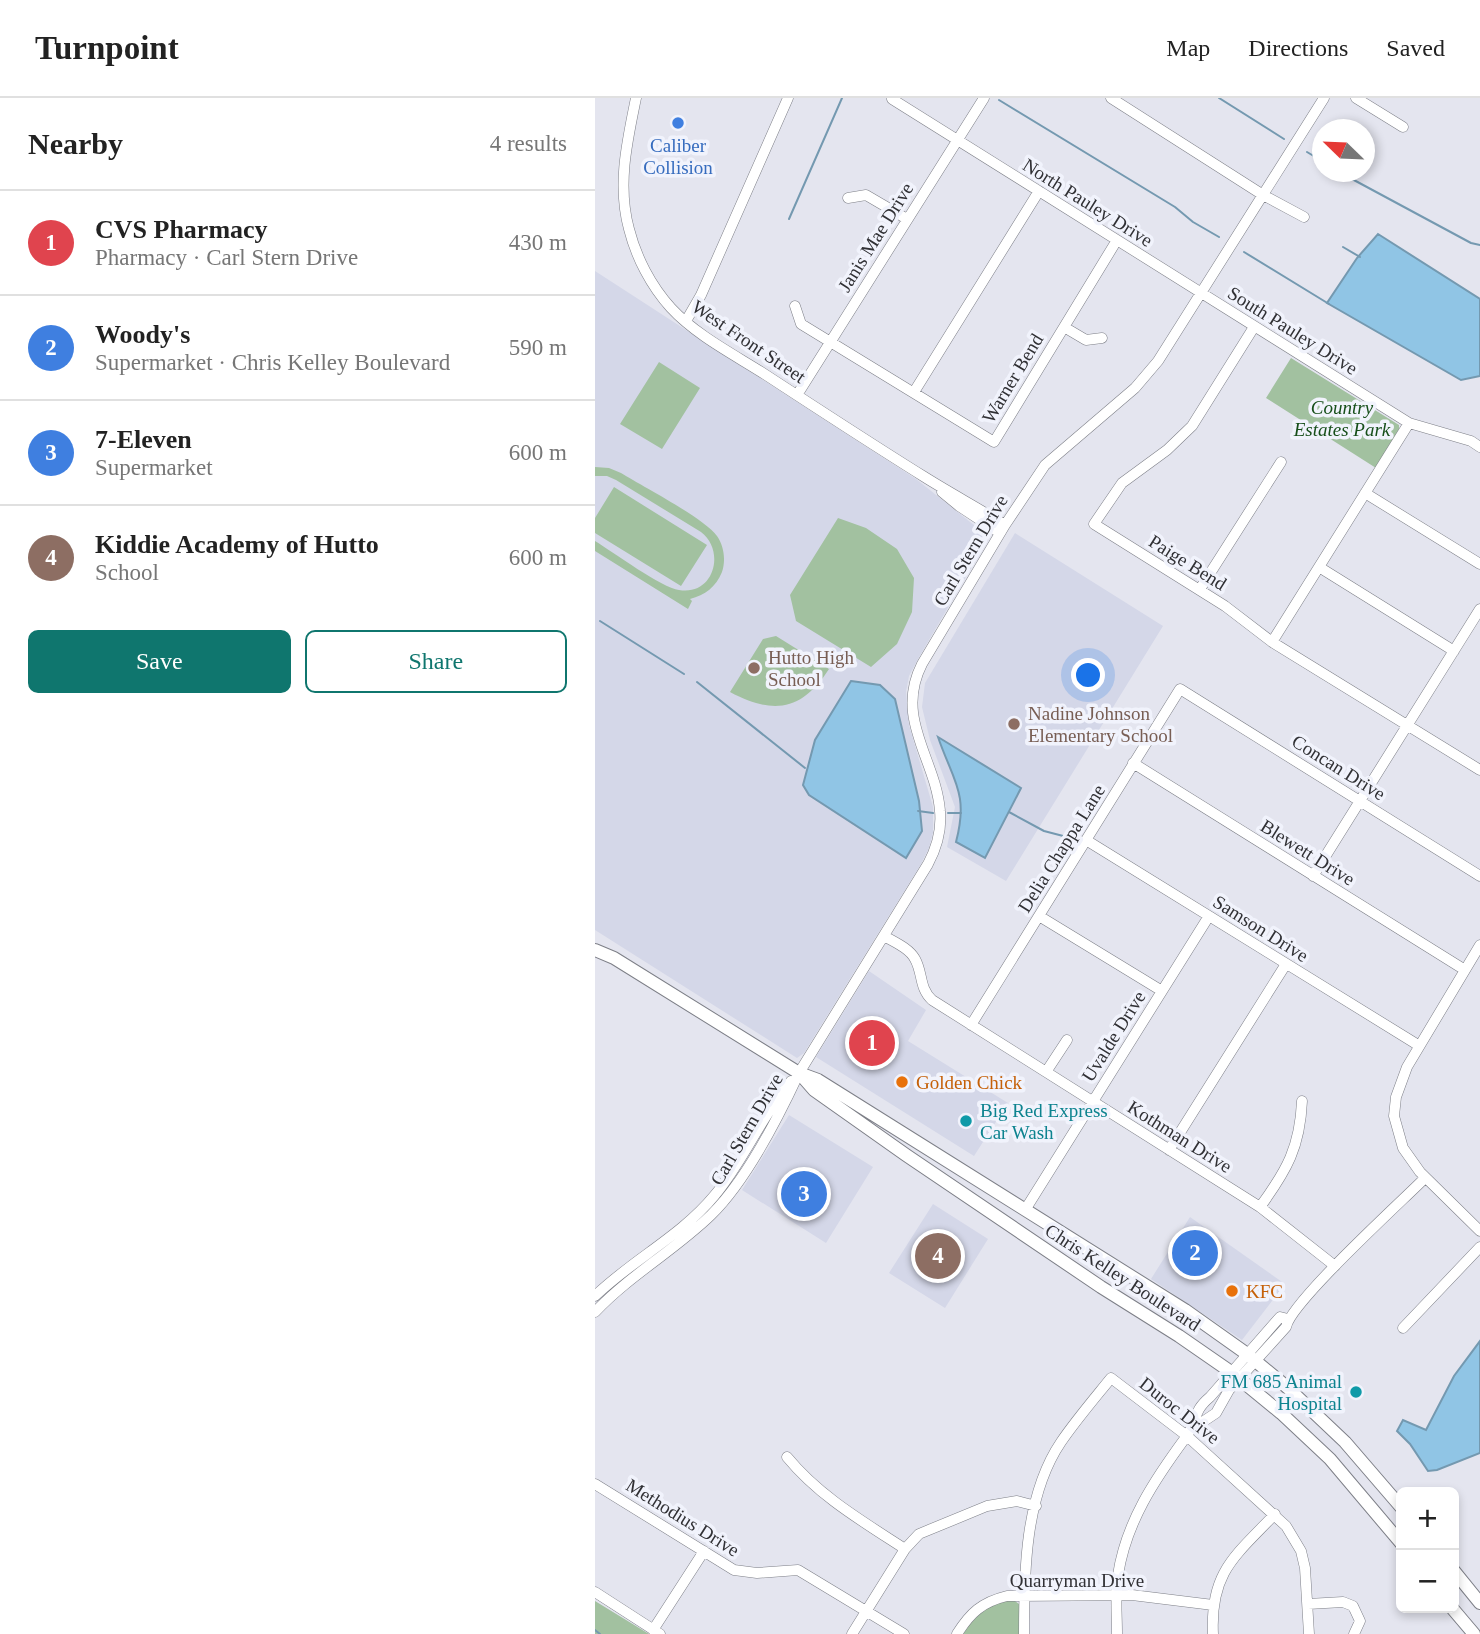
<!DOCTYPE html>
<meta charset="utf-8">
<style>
:root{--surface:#fff;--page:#f6f6f6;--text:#222;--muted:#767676;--line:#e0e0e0;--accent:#0f766e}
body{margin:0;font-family:Georgia,serif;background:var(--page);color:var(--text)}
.controls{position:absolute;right:21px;bottom:21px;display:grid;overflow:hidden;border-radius:10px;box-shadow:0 4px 10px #0003}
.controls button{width:63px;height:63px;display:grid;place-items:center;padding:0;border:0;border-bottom:2px solid var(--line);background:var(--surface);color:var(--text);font:35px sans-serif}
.compass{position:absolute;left:717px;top:21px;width:63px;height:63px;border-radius:50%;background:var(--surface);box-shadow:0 4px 10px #0003;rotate:293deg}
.you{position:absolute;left:494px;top:578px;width:24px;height:24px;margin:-18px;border:5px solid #fff;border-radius:50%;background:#1a73e8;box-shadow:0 0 0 10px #1a73e833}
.badge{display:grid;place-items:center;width:46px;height:46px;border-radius:50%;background:var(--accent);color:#fff;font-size:23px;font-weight:700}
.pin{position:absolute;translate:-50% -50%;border:4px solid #fff;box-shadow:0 2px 7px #0006}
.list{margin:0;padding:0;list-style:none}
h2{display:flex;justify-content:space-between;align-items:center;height:91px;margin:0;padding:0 28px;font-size:30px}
h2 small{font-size:23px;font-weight:400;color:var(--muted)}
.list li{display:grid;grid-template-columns:46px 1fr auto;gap:21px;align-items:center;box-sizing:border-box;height:105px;padding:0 28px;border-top:2px solid var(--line)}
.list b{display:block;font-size:26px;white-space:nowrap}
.list p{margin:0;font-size:23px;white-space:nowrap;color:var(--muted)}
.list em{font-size:23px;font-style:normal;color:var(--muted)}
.actions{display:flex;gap:14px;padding:21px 28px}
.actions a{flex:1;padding:16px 0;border:2px solid var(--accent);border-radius:10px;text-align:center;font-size:24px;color:var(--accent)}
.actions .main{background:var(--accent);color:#fff}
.map{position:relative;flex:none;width:885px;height:1536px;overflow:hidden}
header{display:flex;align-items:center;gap:42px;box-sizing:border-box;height:98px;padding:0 35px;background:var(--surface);border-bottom:2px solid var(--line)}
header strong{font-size:33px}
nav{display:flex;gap:38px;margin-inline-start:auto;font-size:24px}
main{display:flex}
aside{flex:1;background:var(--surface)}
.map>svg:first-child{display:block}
</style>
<header>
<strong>Turnpoint</strong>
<nav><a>Map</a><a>Directions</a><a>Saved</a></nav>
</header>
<main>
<aside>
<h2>Nearby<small>4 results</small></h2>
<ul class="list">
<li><span class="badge" style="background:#e0444e">1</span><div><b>CVS Pharmacy</b><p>Pharmacy · Carl Stern Drive</p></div><em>430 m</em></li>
<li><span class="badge" style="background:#3f7fe0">2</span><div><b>Woody's</b><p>Supermarket · Chris Kelley Boulevard</p></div><em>590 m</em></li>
<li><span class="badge" style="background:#3f7fe0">3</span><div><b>7-Eleven</b><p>Supermarket</p></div><em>600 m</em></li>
<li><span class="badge" style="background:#8d6e63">4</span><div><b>Kiddie Academy of Hutto</b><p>School</p></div><em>600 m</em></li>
</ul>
<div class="actions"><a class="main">Save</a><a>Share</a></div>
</aside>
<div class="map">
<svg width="885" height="1536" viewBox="0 0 885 1536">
<rect width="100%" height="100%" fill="#e4e5ef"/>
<path fill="#d4d7e8" d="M0 173 321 381 394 439 323 561 314 578 311 594 314 627 338 709V735L334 750 326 766 209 955 202 960 0 832Z
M420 435 568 528 411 783 352 749 360 709 335 642 327 609 330 585Z
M274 873 331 912 313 943 413 1005 379 1058 221 959Z
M194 1017 278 1069 231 1145 147 1092Z
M338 1106 393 1141 350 1210 294 1175Z
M595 1119 690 1186 647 1242 556 1181Z"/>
<path fill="#a2c1a0" d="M696 260 804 327V331L781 370 671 300Z
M64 264 105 290 67 351 25 326Z
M0 369 14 370 26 375C47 388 109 420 122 438 129 448 131 462 127 474 121 489 110 497 95 501L97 503 93 511 0 453V443C18 454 67 490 84 492 119 498 131 453 106 434L21 382 12 378H0Z
M19 389 112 447 86 488 0 435V420Z
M243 420 271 430 302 451 319 480 317 514 302 546 276 569 201 523 195 497Z
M181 538 234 571C207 613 178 617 135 594L168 541Z
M0 1503 54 1536H0Z
M408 1503H420L424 1506 425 1536H367C379 1519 388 1509 408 1503Z"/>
<path fill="#90c5e5" stroke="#7499b0" stroke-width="2" d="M783 136 885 201V278L866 282 732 205 762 160Z
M256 583 285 587 300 601 324 703 327 733 311 760 214 697 208 687 220 642Z
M343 639 426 690 390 760 361 744C374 695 358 683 343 639Z
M885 1243V1355L842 1372 833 1373 815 1346 802 1333 808 1322 831 1332 859 1278Z"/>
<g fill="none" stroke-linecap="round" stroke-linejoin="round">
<path stroke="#7499b0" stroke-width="2" d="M624 0 689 41
M404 2 580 109 598 124 624 139
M712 54 727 63
M744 74 876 145 885 147
M194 121 247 0
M748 149 765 159
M649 154 734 206
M5 523 89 576
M102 584 210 670
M323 713 338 715
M414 714 449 733 472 739
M353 715H366
M0 1532 5 1536"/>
<g stroke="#7d7f87" stroke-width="11">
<path id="minor" d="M41 0C32 44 22 87 34 131 41 159 56 188 76 210 102 238 140 257 171 277 223 311 275 345 328 378 355 395 383 410 410 427
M516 0 668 97 709 119
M761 0 808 29
M297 1 814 325 876 343 885 349
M253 100 271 97 312 121
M200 208 206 226 399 344 522 142
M91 223 106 197 193 0
M469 229 491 242 507 240
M659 229 597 328 572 352 527 385 499 426 630 508 677 544 885 672
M319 294 444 93
M202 297 389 0
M347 394 364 408 405 435
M770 395 885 466
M724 469 859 553
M605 491 686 364
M677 544 814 325
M538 665 870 872
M491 742 823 947
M718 778 885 511
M444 818 567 893
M289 838C299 844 314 850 320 861 328 875 324 890 337 902L665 1109 740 1168
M885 847 812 969 801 999 799 1018 808 1050 825 1074 885 1133
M376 927 585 591 885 778
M451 974 472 942
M574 1052 691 866
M665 1109C692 1072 705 1049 707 1003
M430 1112 614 818
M0 1198C37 1162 86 1138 119 1098 149 1063 166 1018 196 983
M0 1214C35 1177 80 1152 116 1117 150 1084 184 1018 204 975L333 766C342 749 347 733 345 713 341 661 299 621 327 566L410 427 450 367 540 290 563 263 729 0
M808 1230 885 1149
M597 1331 621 1315 634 1292 691 1229C696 1204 806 1104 830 1080
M192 1359C224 1398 267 1423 310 1451
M0 1386 139 1472 162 1475 203 1472 309 1536
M0 1494 65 1536
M713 1506 748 1504 758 1508 765 1523 759 1536
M58 1532 109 1453
M257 1536 310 1451 324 1436 392 1408 422 1403 441 1408
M362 1536C375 1515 387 1504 412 1498L537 1497 618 1507
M429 1536C429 1474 430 1397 466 1344 481 1322 499 1301 516 1280L592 1338 691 1428 706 1453 710 1470 714 1536
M522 1536C522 1516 520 1497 523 1477 531 1424 560 1381 591 1339 604 1322 596 1315 615 1299L685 1219 693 1221
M618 1536C615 1474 640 1458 680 1416"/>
</g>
<g stroke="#7d7f87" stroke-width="14">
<path id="major" d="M0 852 19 860 204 975 223 982 590 1212 652 1256 693 1290 750 1344 806 1409
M205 976 219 992 311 1057 506 1189 584 1238 636 1274 686 1315 735 1361 806 1445
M859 1473 885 1505
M857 1510 879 1536"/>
</g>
<use href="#minor" stroke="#fff" stroke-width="10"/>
<use href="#major" stroke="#fff" stroke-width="12"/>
</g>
<circle fill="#3f7fe0" stroke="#f1f3fc" stroke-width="2.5" cx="83" cy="25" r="7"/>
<g fill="#8d6e63" stroke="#f1f3fc" stroke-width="2.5">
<circle cx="159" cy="570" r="7"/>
<circle cx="419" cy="626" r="7"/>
</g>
<g fill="#e8710a" stroke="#f1f3fc" stroke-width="2.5">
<circle cx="307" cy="984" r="7"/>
<circle cx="637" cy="1193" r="7"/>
</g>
<g fill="#0f9aa8" stroke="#f1f3fc" stroke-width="2.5">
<circle cx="371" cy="1023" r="7"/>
<circle cx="761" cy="1294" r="7"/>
</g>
<g text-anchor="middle" stroke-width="7" stroke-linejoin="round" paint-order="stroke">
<g font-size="19" fill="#366cbe" stroke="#f1f3fc">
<text x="83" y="54">Caliber<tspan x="83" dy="22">Collision</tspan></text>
</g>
<g font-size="19" fill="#313135" stroke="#f1f3fc">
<text transform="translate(493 104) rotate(32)" y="7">North Pauley Drive</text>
<text transform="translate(280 139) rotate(-58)" y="7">Janis Mae Drive</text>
<text transform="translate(698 232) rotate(32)" y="7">South Pauley Drive</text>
<text transform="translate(154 243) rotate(34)" y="7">West Front Street</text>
<text transform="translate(417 280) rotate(-59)" y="7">Warner Bend</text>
<text transform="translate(375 452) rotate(-59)" y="7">Carl Stern Drive</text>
<text transform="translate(593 464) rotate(32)" y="7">Paige Bend</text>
<text transform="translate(744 669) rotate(32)" y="7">Concan Drive</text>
<text transform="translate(466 750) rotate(-58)" y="7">Delia Chappa Lane</text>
<text transform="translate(713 754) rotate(32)" y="7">Blewett Drive</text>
<text transform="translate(666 830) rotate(32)" y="7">Samson Drive</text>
<text transform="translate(518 938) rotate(-58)" y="7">Uvalde Drive</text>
<text transform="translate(151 1031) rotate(-60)" y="7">Carl Stern Drive</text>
<text transform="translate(585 1038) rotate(32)" y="7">Kothman Drive</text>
<text transform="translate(528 1179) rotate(33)" y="7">Chris Kelley Boulevard</text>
<text transform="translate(585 1312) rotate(38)" y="7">Duroc Drive</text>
<text transform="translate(88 1419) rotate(32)" y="7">Methodius Drive</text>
<text x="482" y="1489">Quarryman Drive</text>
</g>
<g font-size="19" font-style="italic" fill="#174f1a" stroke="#f1f3fc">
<text x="747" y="316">Country<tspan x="747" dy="22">Estates Park</tspan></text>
</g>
<g font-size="19" fill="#785e54" stroke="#f1f3fc" text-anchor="start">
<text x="173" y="566">Hutto High<tspan x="173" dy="22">School</tspan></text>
<text x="433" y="622">Nadine Johnson<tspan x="433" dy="22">Elementary School</tspan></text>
</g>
<g font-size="19" fill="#c56008" stroke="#f1f3fc" text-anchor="start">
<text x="321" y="991">Golden Chick</text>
<text x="651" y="1200">KFC</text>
</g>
<g font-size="19" fill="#0d838f" stroke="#f1f3fc" text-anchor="start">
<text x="385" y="1019">Big Red Express<tspan x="385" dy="22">Car Wash</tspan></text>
<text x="747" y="1290" text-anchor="end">FM 685 Animal<tspan x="747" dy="22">Hospital</tspan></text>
</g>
</g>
</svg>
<div class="controls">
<button>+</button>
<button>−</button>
</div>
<svg class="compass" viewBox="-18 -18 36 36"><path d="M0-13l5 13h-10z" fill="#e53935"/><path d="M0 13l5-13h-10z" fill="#767676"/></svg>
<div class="you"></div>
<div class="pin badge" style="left:277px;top:945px;background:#e0444e">1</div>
<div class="pin badge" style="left:600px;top:1155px;background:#3f7fe0">2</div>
<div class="pin badge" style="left:209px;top:1096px;background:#3f7fe0">3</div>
<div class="pin badge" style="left:343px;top:1158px;background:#8d6e63">4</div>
</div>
</main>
